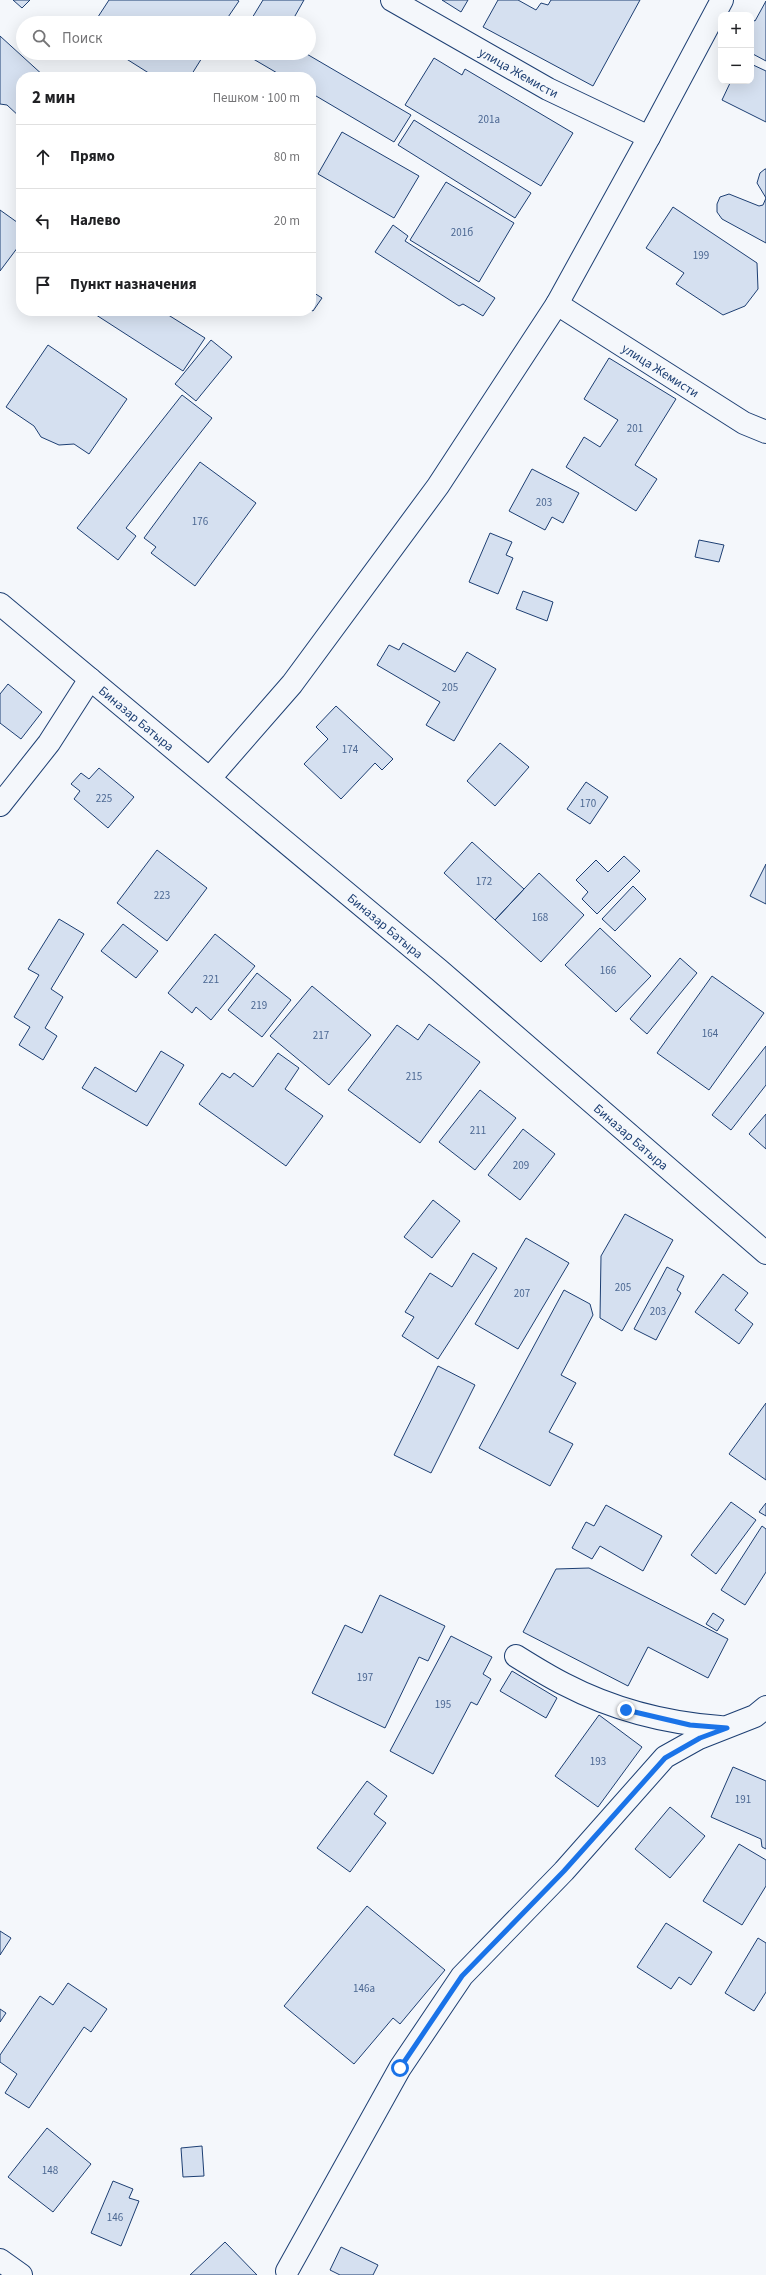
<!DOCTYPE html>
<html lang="ru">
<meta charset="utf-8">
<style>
:root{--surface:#fff;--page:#f6f6f6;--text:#202124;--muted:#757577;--line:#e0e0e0}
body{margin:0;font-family:"Source Sans 3",sans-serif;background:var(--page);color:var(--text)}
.controls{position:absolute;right:12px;top:12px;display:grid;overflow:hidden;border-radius:8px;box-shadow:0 4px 16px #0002}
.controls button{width:36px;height:36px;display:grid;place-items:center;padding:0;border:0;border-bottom:1px solid var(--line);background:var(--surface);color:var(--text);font:20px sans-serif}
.stop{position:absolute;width:12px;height:12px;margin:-9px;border:3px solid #1a73e8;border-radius:50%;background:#fff}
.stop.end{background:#1a73e8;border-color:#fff;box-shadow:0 1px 4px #0008}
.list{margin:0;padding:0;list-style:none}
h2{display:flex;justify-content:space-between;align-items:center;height:52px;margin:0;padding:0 16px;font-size:17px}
h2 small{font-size:13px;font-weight:400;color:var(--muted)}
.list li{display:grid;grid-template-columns:26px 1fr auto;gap:12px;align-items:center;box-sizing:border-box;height:64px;padding:0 16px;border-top:1px solid var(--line)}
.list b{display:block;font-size:15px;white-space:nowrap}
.list em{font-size:13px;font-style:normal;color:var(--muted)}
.icon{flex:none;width:22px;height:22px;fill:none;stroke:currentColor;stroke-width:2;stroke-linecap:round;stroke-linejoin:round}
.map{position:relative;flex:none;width:766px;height:2275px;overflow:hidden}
.search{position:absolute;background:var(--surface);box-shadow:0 4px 16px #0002;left:16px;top:16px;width:300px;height:44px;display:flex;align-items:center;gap:10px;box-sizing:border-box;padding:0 14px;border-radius:22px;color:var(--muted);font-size:15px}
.panel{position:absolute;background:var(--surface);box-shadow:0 4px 16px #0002;left:16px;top:72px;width:300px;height:244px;border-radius:16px}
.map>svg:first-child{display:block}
</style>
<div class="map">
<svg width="766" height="2275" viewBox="0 0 766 2275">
<rect width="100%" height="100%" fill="#f4f7fb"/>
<path fill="#d5e0f0" stroke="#1d3f73" d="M13 0H30L22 8Z
M109 0H237L239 1 224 23H94Z
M263 0H304L291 23H249Z
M442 0H468L461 12Z
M498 0H518L536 10 541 3 548 5 551 0H640L593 86 483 27Z
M766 1V61L751 53V19L755 21Z
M0 36 45 77H21V118L7 105 0 104Z
M117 53H205L190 77H155Z
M243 53H305L411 115 394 142 311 93V77H284Z
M434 58 462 75 465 69 573 133 541 186 405 105Z
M751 64 766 71V122L722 100 731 81H751Z
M414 120 531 193 515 218 398 145Z
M342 132 419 176 394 218 318 174Z
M765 169H766V243L722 219 717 212V204L720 197 729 194 759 206 763 205 766 198 757 183 760 173Z
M446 182 514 223 479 282 410 240Z
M673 207 757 263 758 289 745 306 723 315 676 284 684 273 646 248Z
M0 210 21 225V243L0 271Z
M393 225 408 236 405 241 495 298 483 316 463 304 459 306 375 252Z
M311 291 322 298 313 311 311 310Z
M90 311H162L205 338 183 371Z
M211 340 232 357 196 401 175 384Z
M48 345 127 399 89 454 74 444 59 445 41 437 34 426 6 407Z
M609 358 676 399 635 465 657 479 636 511 566 467 584 437 600 447 618 420 584 399Z
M182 395 212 418 126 528 136 536 118 560 77 528Z
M200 462 256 503 195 586 151 553 156 547 144 538Z
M532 469 579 493 563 523 552 517 545 530 509 511Z
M490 533 512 542 506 555 513 558 498 594 469 582Z
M699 540 724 545 719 562 695 557Z
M523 591 553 602 547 621 516 609Z
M403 643 455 672 467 652 496 669 454 741 426 725 440 702 377 665 389 645 399 650Z
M8 684 42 712 21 739 0 723V694Z
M336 706 393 759 382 770 375 763 341 799 304 764 328 739 316 727Z
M500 743 529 767 495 806 467 781Z
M99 768 134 797 108 828 74 799 80 791 71 784 81 773 89 779Z
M586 782 608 797 590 824 567 809Z
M472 842 524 889 495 920 444 873Z
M157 850 207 888 167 941 117 903Z
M624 856 640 871 597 914 582 899 588 892 576 880 596 860 608 872Z
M766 864V904L750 896Z
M539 873 584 915 541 962 495 920Z
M633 886 646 899 615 931 602 919Z
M59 919 84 934 51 989 63 997 45 1028 57 1036 43 1060 19 1045 30 1027 14 1017 39 975 28 969Z
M123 924 158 951 136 978 101 951Z
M600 928 651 976 616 1012 565 965Z
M215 934 255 966 211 1020 196 1007 192 1013 168 993Z
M680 958 697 973 647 1034 630 1019Z
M257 973 291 1000 262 1037 228 1010Z
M712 976 764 1013 709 1090 657 1053Z
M312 986 371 1035 329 1085 270 1036Z
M429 1024 480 1062 420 1143 348 1090 397 1025 418 1040Z
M766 1046V1085L731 1130 712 1115Z
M161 1051 184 1065 147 1126 82 1088 95 1067 136 1092Z
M278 1053 299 1068 285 1089 323 1116 286 1166 199 1104 222 1073 230 1078 234 1073 253 1087Z
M480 1090 516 1118 475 1170 439 1142Z
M766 1114V1149L749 1134Z
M523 1129 555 1154 520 1200 488 1175Z
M433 1200 460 1221 432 1258 404 1237Z
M625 1214 673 1240 622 1331 600 1318 601 1256Z
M526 1238 569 1263 518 1349 475 1324Z
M473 1253 497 1268 438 1359 402 1336 414 1317 405 1312 430 1273 452 1287Z
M667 1267 684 1276 677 1290 681 1293 656 1340 634 1329Z
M723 1274 748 1293 735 1310 753 1324 739 1344 695 1312Z
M564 1290 590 1304 593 1315 561 1375 576 1383 549 1432 573 1444 550 1486 479 1448Z
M438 1366 475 1385 431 1473 394 1455Z
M766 1403V1480L729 1454Z
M731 1502 756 1520 716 1574 691 1555Z
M766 1503V1516L759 1512Z
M606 1505 662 1536 643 1571 600 1546 592 1559 572 1548 586 1522 594 1526Z
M762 1526 766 1529V1572L745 1605 721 1590Z
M589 1568 728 1639 708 1678 648 1647 628 1686 523 1632 556 1569Z
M380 1595 445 1626 428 1661 419 1657 385 1728 312 1693 345 1625 362 1633Z
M713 1613 724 1620 717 1631 706 1624Z
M451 1636 492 1657 483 1674 491 1679 477 1705 471 1702 433 1774 390 1751Z
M512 1671 557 1698 546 1718 500 1691Z
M599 1715 642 1747 598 1807 555 1776Z
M733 1767 766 1781V1849L762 1847 761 1839 711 1817Z
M367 1781 387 1796 374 1814 386 1823 350 1872 317 1848Z
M670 1807 705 1836 670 1878 635 1849Z
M739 1844 766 1860V1886L742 1925 703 1901Z
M367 1906 445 1970 400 2024 393 2018 354 2064 284 2006Z
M666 1923 712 1952 691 1985 679 1977 671 1989 637 1967Z
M0 1931 11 1938 0 1955Z
M758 1938 766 1943V1992L754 2011 725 1993Z
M68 1983 107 2009 91 2032 84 2027 29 2108 5 2093 17 2074 0 2062V2055L40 1996 53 2005Z
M0 2009 6 2013 0 2022Z
M47 2128 91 2164 53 2212 8 2177Z
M202 2146 204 2176 183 2177 181 2148Z
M113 2181 133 2189 129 2198 139 2201 121 2246 91 2233Z
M225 2242 257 2275H190Z
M341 2247 378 2265 373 2275H340L330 2270Z"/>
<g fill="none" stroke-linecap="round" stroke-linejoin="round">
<g stroke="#1d3f73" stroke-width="24">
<g id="street">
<path id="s1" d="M392 0 548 89 649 137"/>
<path id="s2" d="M557 304 744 423 766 432"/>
<path d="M210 778 292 684 438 486 557 304 649 137 722 0"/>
<path d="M0 805 49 743 90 679"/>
<path d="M516 1656C532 1666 548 1676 564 1684 612 1709 666 1723 720 1727"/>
<path d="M0 2260 21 2275"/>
<path d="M287 2271 400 2068 462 1976 564 1871 665 1757 699 1738 755 1716 766 1707"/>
</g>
</g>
<g stroke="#1d3f73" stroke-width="24">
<g id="secondary">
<path id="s3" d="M0 604 439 970 766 1253"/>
</g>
</g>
<use href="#street" stroke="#f4f7fb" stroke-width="22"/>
<use href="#secondary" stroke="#f4f7fb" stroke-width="22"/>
</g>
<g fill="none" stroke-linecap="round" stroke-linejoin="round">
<path stroke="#1a73e8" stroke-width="5" d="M400 2068 462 1976 564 1871 665 1758 700 1738 727 1728 690 1725 626 1710"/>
</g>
<g text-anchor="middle" stroke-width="3" stroke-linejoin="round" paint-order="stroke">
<g font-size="11" fill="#4b6792">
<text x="489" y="123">201а</text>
<text x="462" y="236">201б</text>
<text x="701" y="259">199</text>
<text x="635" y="432">201</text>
<text x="544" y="506">203</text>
<text x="200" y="525">176</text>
<text x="450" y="691">205</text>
<text x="350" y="753">174</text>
<text x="104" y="802">225</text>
<text x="588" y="807">170</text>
<text x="484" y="885">172</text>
<text x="162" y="899">223</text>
<text x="540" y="921">168</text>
<text x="608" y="974">166</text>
<text x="211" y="983">221</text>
<text x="259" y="1009">219</text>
<text x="710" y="1037">164</text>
<text x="321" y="1039">217</text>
<text x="414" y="1080">215</text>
<text x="478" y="1134">211</text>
<text x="521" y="1169">209</text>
<text x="623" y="1291">205</text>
<text x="522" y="1297">207</text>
<text x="658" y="1315">203</text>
<text x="365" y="1681">197</text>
<text x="443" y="1708">195</text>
<text x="598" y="1765">193</text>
<text x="743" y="1803">191</text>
<text x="364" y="1992">146а</text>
<text x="50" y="2174">148</text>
<text x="115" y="2221">146</text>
</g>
<g font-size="13" fill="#1d3f73" stroke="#f4f7fb">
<text dy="5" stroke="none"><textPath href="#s1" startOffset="146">улица Жемисти</textPath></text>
<text dy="5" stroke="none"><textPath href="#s2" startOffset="123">улица Жемисти</textPath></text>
<text dy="5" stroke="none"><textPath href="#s3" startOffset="178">Биназар Батыра</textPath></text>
<text dy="5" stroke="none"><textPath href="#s3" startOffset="502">Биназар Батыра</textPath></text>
<text dy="5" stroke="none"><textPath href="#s3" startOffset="826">Биназар Батыра</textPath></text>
</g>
</g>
</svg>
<div class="controls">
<button>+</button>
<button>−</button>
</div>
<div class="stop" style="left:400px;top:2068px"></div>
<div class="stop end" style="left:626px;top:1710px"></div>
<div class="search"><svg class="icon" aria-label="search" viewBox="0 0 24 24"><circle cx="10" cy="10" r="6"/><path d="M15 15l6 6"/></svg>Поиск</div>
<section class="panel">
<h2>2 мин<small>Пешком · 100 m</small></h2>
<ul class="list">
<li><svg class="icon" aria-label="ahead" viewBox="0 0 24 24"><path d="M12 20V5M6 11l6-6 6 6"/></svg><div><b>Прямо</b></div><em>80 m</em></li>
<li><svg class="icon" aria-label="left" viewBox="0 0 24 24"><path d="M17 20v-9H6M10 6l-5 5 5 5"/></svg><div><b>Налево</b></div><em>20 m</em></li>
<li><svg class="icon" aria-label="arrive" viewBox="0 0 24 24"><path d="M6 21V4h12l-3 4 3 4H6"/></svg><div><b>Пункт назначения</b></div></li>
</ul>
</section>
</div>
